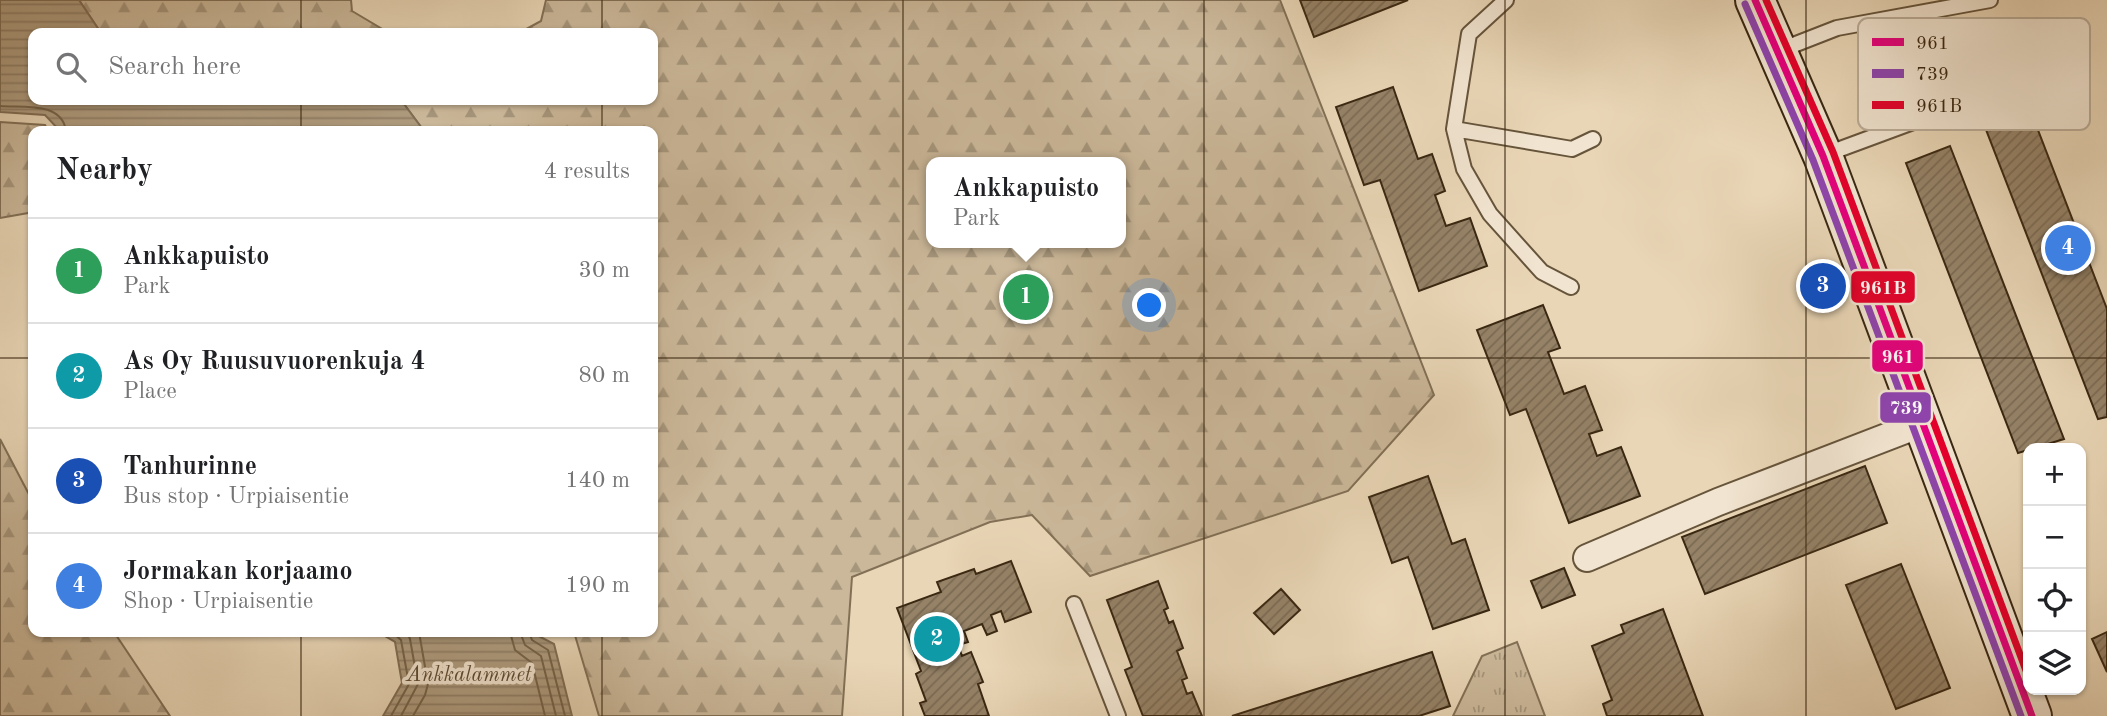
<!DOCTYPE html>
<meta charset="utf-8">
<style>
:root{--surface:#fff;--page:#f6f6f6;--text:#202124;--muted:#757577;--line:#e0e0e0;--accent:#8f2418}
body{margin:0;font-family:"Old Standard TT",serif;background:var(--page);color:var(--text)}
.controls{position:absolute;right:21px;bottom:21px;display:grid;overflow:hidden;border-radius:14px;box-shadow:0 2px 5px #0004}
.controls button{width:63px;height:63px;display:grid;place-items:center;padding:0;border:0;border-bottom:2px solid var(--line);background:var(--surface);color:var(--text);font:35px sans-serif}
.you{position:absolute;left:1150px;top:306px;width:24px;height:24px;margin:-18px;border:5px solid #fff;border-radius:50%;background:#1a73e8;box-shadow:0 0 0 10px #1a73e833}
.badge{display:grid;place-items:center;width:46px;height:46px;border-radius:50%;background:var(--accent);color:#fff;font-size:23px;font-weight:700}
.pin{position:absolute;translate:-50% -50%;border:4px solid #fff;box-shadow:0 2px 7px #0006}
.popup{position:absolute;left:926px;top:157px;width:200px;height:91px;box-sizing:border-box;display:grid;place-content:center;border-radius:14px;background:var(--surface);filter:drop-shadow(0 2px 5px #0005);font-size:23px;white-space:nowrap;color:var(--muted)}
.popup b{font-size:26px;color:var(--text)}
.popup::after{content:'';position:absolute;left:50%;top:100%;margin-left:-14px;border:14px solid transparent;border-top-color:var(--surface)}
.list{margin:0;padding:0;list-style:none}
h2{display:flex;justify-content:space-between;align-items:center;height:91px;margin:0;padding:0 28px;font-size:30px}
h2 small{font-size:23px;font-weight:400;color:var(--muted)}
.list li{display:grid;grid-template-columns:46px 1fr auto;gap:21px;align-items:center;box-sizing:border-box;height:105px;padding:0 28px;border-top:2px solid var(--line)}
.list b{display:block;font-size:26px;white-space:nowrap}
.list p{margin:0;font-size:23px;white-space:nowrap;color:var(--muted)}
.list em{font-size:23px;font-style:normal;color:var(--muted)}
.icon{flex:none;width:38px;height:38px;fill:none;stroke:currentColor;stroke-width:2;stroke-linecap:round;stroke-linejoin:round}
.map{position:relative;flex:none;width:2107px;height:716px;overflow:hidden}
.search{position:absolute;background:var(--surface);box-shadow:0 2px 5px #0004;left:28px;top:28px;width:630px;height:77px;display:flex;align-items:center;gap:18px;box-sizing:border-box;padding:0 24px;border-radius:14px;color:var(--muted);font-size:26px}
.panel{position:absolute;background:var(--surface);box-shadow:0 2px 5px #0004;left:28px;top:126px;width:630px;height:511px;border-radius:14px}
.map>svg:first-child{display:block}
</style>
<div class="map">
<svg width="2107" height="716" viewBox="0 0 2107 716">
<defs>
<pattern id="grass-tufts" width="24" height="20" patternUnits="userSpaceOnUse" patternTransform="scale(1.75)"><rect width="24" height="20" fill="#cbb89a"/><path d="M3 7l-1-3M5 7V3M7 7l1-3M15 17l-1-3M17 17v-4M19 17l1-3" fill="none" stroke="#a6967c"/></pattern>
<pattern id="forest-firs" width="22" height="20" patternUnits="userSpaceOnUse" patternTransform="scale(1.75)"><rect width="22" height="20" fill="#cbb89a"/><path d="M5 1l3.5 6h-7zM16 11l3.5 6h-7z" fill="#a6967c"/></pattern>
<pattern id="water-rules" width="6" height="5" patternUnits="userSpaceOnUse" patternTransform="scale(1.75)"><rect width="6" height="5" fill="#ae9b7e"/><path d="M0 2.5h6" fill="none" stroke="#8f7e66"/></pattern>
<pattern id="building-hatch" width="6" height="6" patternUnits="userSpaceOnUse" patternTransform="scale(1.75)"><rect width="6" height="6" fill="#958267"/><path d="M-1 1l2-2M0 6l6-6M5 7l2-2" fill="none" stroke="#7b6a53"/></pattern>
</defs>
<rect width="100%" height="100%" fill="#e9d6b6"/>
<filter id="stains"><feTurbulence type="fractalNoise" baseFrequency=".00286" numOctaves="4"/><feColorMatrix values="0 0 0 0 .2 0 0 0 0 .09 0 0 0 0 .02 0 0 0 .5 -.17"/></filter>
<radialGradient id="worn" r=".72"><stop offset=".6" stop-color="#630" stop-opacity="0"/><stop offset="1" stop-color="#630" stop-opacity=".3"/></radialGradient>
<path fill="url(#grass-tufts)" stroke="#827056" stroke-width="2" d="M1517 642 1545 716H1453L1482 656Z"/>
<path fill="url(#forest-firs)" stroke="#827056" stroke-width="2" fill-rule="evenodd" d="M79 0H351L352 11 389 33H101Z
M546 0H1280L1434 395 1348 491 1090 576 1032 515 990 522 852 577 842 716H599L574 632H653V131H424L401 100H653V33H519L541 21ZM1120 162V243H932V162Z
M0 122 45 125 48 131H33V206L28 213 0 218Z
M0 439 33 502V632H114L170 716H0Z"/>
<path fill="url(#water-rules)" stroke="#806d53" stroke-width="2" d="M0 0H79L101 33H33V100H401L424 131H60L45 115 0 112Z
M366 632H531L554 644 572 716H383L402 683 395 642 383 635Z"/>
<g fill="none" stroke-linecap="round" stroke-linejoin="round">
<path stroke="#746248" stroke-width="2" d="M0 106C22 108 62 101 66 131
M510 632 515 650 532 663 545 716
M520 632 525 645 541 656 556 716
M529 632 532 640 548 650 565 716
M391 716 409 684 401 640 392 632
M401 716 418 684 410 639 407 632
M413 716 425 695 428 684 419 632"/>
</g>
<path fill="url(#building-hatch)" stroke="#3a2812" stroke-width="2" d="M1300 0H1408L1314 37Z
M1393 87 1418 159 1432 154 1445 191 1435 195 1446 226 1470 218 1487 266 1419 291 1380 180 1364 185 1336 107Z
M2031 112 2107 309V417L2098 419 1985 127Z
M1950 146 2064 439 2018 453 1906 163Z
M1543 305 1560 348 1548 352 1564 394 1585 386 1602 430 1589 434 1597 456 1621 447 1640 496 1569 523 1526 409 1510 415 1477 330Z
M1865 466 1887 523 1705 594 1682 537Z
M1428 476 1452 544 1465 539 1489 610 1433 629 1408 557 1392 563 1369 497Z
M1011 561 1031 612 1005 622 1001 611 991 615 997 631 987 635 982 624 964 631 968 642 958 645 962 656 971 652 983 682 978 684 989 716H925L920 703 926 701 916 674 921 671 897 608 941 592 937 582 974 569 976 574Z
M1901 564 1950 688 1896 709 1846 585Z
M1564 568 1575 595 1542 608 1531 581Z
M1158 581 1168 608 1164 610 1169 623 1173 621 1183 648 1177 651 1187 678 1182 680 1187 694 1192 692 1202 716H1143L1125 670 1132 667 1107 600Z
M1281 589 1300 610 1274 634 1254 613Z
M1663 609 1703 716H1607L1603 704 1612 700 1592 646 1624 633 1621 625Z
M2107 632V672L2092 639Z
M1432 652 1450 706 1419 716H1232Z"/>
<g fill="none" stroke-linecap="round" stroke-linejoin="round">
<g stroke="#66543b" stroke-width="18">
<path id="service" d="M1506 0 1469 34 1454 129 1464 169 1490 214 1542 272 1571 287
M1778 51 1837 28 1990 0
M1454 129 1572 149 1593 139
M1824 155 1924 118
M1074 604 1118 716"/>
</g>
<g stroke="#66543b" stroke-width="30">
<path id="minor" d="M1587 558 1718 502 1923 423"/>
</g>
<g stroke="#3a2812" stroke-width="42">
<path id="secondary" d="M1755 0 1823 156 2032 716"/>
</g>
<use href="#service" stroke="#f1e4d0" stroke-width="14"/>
<use href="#minor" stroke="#f1e4d0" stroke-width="26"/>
<use href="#secondary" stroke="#f1e4d0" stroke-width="38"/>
<g stroke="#f1e4d0" stroke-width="12">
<path id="bus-1" d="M1755 0 1823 156 2032 716"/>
</g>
<g stroke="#f1e4d0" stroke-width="12">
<path id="bus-2" d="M1745 4 1813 160 2021 716"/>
</g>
<g stroke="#f1e4d0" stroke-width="12">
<path id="bus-3" d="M1766 0 1833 152 2028 676"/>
</g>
<use href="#bus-1" stroke="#e5007d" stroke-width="7"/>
<use href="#bus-2" stroke="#8e44ad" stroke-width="7"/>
<use href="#bus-3" stroke="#e4002b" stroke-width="7"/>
</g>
<path fill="none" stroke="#3a2812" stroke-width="2" stroke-opacity="0.55" d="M301 0V33M602 0V33M903 0V716M1204 0V716M1505 0V716M1806 0V716M301 100V131M602 100V131M0 358H33M653 358H2107M301 632V716M602 632V716"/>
<g text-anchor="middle" stroke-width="7" stroke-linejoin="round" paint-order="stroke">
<g font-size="21" font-style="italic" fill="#5d4a32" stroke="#f1e4d0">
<text x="469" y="681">Ankkalammet</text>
</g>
</g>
<rect x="1858" y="18" width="232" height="112" rx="10" fill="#f1e4d0" stroke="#baac97" stroke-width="2"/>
<rect x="1872" y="38" width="32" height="8" fill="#e5007d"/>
<rect x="1872" y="69" width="32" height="9" fill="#8e44ad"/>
<rect x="1872" y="101" width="32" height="8" fill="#e4002b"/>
<g font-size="19" fill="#3a2812">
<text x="1916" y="49">961</text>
<text x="1916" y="80">739</text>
<text x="1916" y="112">961B</text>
</g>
<g stroke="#f1e4d0" stroke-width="2.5">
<rect x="1850" y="270" width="66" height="34" rx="7" fill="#e4002b"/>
<rect x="1871" y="339" width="53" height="34" rx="7" fill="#e5007d"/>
<rect x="1879" y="391" width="53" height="33" rx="7" fill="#8e44ad"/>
</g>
<g font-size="19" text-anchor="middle" font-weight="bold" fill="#fff">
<text x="1883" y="294">961B</text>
<text x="1898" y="363">961</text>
<text x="1906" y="414">739</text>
</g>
<rect width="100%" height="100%" filter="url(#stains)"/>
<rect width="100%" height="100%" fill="url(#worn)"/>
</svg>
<div class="controls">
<button>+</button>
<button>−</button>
<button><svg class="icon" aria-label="locate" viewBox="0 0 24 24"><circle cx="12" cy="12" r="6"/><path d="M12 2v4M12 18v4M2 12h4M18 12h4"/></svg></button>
<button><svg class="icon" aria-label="layers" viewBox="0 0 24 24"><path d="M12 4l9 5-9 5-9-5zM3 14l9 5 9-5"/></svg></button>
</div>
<div class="you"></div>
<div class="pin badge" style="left:1026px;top:297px;background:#2e9e5b">1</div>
<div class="popup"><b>Ankkapuisto</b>Park</div>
<div class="pin badge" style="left:937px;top:639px;background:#0f9aa8">2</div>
<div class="pin badge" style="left:1823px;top:286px;background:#1a4fb4">3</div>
<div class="pin badge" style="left:2068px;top:248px;background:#3f7fe0">4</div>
<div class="search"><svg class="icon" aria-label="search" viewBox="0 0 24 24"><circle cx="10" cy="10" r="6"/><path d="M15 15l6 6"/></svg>Search here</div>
<section class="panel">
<h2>Nearby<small>4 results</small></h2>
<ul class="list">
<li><span class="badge" style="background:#2e9e5b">1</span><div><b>Ankkapuisto</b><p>Park</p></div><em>30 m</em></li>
<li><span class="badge" style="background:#0f9aa8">2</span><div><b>As Oy Ruusuvuorenkuja 4</b><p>Place</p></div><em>80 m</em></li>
<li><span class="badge" style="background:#1a4fb4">3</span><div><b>Tanhurinne</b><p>Bus stop · Urpiaisentie</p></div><em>140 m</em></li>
<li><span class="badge" style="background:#3f7fe0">4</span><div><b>Jormakan korjaamo</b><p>Shop · Urpiaisentie</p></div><em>190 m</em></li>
</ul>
</section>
</div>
